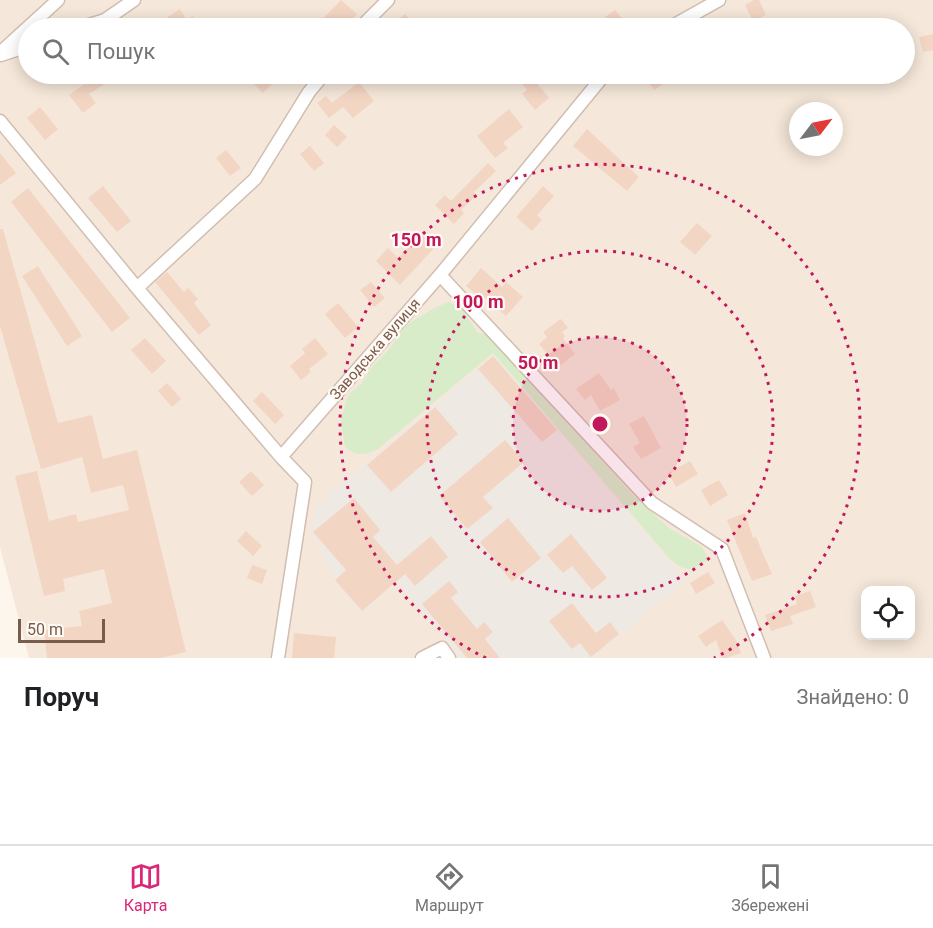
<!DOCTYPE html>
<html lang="uk">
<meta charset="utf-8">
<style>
:root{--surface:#fff;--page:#f2f2f2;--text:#202124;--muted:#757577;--line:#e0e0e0;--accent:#db2777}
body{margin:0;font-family:Roboto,sans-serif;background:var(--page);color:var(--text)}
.controls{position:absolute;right:18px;bottom:18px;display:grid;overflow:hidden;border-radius:12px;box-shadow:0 3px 15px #0003}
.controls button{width:54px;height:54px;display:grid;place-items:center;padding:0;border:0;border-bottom:2px solid var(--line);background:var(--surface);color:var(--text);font:30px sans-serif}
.compass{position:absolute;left:789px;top:102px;width:54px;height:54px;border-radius:50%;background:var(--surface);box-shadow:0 3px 15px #0003;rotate:58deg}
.scale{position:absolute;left:18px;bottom:15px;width:87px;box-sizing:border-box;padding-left:6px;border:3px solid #7a5c4d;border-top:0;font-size:16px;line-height:21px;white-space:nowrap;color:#7a5c4d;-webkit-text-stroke:4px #fffaf3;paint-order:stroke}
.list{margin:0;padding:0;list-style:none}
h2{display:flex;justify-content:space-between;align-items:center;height:78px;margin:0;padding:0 24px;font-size:26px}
h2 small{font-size:20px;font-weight:400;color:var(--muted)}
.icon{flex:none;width:33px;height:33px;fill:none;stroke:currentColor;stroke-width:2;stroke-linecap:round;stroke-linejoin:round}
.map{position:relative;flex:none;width:933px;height:658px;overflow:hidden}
.search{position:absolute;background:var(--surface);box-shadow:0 3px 15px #0003;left:18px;right:18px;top:18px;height:66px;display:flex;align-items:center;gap:15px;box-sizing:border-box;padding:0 21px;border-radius:33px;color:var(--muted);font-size:22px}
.sheet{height:186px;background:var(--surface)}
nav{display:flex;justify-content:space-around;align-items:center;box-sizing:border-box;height:84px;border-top:2px solid var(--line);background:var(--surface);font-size:16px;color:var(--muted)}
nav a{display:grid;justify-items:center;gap:3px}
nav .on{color:var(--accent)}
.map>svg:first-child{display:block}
</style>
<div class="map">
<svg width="933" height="658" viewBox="0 0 933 658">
<rect width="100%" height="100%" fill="#fdf6ec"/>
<path fill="#f5e8da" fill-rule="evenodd" d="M0 0H933V658H29L0 547ZM28 28H904V74H28ZM798 111H834V147H798ZM866 590H910V636H866Z"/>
<path fill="#efe9e4" d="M494 354 686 581 591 658H462L398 582 361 613 334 580 312 532 314 508Z"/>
<path fill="#d8ecc9" d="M449 302 462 309 478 333 485 334 491 338 564 413 577 433 634 496 669 528 701 546 709 559C691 571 687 573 670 559L493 353 378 449C365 455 357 457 345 447L341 420 347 398 350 393 361 384 371 368 390 348 406 325 436 307Z"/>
<path fill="#f3d5c3" d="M341 0 357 14 344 28H314Z
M754 0H759L766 15 753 21 745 5Z
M180 9 187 20 193 16 201 28H151Z
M615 10 630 28H614L605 17Z
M405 14 417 28H387Z
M933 34V50L923 52 919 37Z
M98 74H120L89 94 96 103 83 113 69 95Z
M262 74H282L263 93 253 83Z
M643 74H667L671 79 654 90Z
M530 75 549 98 535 110 522 94 527 90 521 82Z
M359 82 374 101 353 118 343 107 329 118 317 103 326 96 332 103Z
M40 107 58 129 45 140 27 118Z
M509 109 523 127 503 143 508 148 495 158 477 136Z
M334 125 347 137 337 147 325 135Z
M587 129 639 177 627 191 573 146Z
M310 146 324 163 314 171 300 154Z
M226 150 241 168 230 176 216 158Z
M0 153 16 173 0 185Z
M488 163 496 171 474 192 477 195 461 210 464 213 454 224 435 205 445 195 451 201Z
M103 186 131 221 117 232 88 198Z
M543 186 554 196 537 215 542 220 532 231 516 217Z
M28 188 130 318 112 332 11 202Z
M697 223 712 236 695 255 680 242Z
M0 229H3L58 423 92 415 103 459 137 450 186 652 161 658H47L44 630 82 626 79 611 112 603 104 569 63 579 65 591 44 596 15 476 37 471 49 521 76 514 78 522 129 510 123 485 91 493 82 457 41 469 0 326Z
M421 234 435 247 400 285 376 261 388 248 398 258Z
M38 266 82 336 67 346 22 276Z
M481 268 502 287 506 282 523 297 506 316 479 293 477 295 466 286Z
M167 272 184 292 188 288 198 299 194 303 211 325 199 335 155 282Z
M371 282 385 298 374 307 360 290Z
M338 303 358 327 345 338 325 314Z
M561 319 568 328 562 332 565 336 563 338 575 354 558 367 539 344 547 337 543 332Z
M145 338 166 361 152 374 131 350Z
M315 338 328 354 309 369 311 372 301 380 290 366 305 353 302 349Z
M493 356 557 430 542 442 478 369Z
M599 373 611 390 614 388 620 400 600 411 591 395 585 400 576 389Z
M167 383 181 399 172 407 158 391Z
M262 392 284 415 275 424 253 401Z
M435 407 458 434 391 492 367 465Z
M644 416 661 448 641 459 633 447 640 443 629 424Z
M505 440 524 462 483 497 493 508 467 529 439 496Z
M690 461 698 474 676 487 668 473Z
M251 471 264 485 252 496 239 482Z
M719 480 728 495 710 506 701 490Z
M354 498 380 530 373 537 397 565 431 536 448 557 415 586 405 574 362 611 335 580 346 570 313 532Z
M745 513 753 538 756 537 772 574 752 581 727 520Z
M508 518 541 558 512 582 480 542Z
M246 531 262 546 253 556 237 541Z
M571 534 607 578 592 590 572 566 563 573 547 555Z
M252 565 267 570 262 584 247 578Z
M708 572 715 583 696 594 690 583Z
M449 581 458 592 451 598 477 629 484 622 493 632 485 639 500 658H467L422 604Z
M810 591 816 607 790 616 793 624 771 631 765 615 797 604 795 596Z
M572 603 596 633 610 622 619 634 591 657 580 643 572 649 549 621Z
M722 620 736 640 741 653 726 658H722L716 640 706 647 698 636Z
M294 633 336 637 334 658H292Z"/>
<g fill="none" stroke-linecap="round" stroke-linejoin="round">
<g stroke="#d1beb0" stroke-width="15">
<path id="minor" d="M80 28 105 20 134 0
M360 28 388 0
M669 28 719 0
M0 53 58 0
M1 55 28 46
M0 121 137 288 281 457
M440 275 652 503 722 549 764 658
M137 288 255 179 309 92 324 74
M278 658 305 482 281 457 440 275 605 74
M422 658 442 648 449 658"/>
</g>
<use href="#minor" stroke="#fff" stroke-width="12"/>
</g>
<circle cx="600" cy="424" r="87" fill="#c2185b" fill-opacity=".12"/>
<g fill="none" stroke="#c2185b" stroke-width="3" stroke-dasharray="3 6">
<circle cx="600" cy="424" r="87"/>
<circle cx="600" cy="424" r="173"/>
<path d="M486 658A260 260 0 1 1 714 658"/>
</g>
<g text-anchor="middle" stroke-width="4.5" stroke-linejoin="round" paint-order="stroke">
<g font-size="15" fill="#7a5c4d" stroke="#fffaf3">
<text transform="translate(375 349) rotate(-49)" y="5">Заводська вулиця</text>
</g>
</g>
<circle cx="600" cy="424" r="9" fill="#c2185b" stroke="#fffaf3" stroke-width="3"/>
<g font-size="18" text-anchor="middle" font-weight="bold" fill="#c2185b" stroke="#fffaf3" stroke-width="4.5" stroke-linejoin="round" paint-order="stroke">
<text x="416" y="246">150 m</text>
<text x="478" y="308">100 m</text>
<text x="538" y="369">50 m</text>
</g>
</svg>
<div class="controls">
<button><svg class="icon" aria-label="locate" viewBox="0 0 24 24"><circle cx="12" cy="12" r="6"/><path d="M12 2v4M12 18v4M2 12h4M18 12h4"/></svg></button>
</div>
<svg class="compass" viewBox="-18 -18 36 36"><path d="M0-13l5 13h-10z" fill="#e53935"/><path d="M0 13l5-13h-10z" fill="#757577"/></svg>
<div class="scale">50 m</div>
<div class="search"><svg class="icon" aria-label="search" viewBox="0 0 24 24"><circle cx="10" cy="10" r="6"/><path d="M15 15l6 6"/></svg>Пошук</div>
</div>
<section class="sheet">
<h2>Поруч<small>Знайдено: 0</small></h2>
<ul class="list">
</ul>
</section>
<nav>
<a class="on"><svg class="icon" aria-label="map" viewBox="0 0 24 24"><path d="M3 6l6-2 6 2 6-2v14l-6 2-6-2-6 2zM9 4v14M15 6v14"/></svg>Карта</a>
<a><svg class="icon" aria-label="directions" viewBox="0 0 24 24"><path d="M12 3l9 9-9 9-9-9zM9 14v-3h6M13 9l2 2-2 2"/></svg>Маршрут</a>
<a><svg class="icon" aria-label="saved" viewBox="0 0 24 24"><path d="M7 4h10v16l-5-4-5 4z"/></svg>Збережені</a>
</nav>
